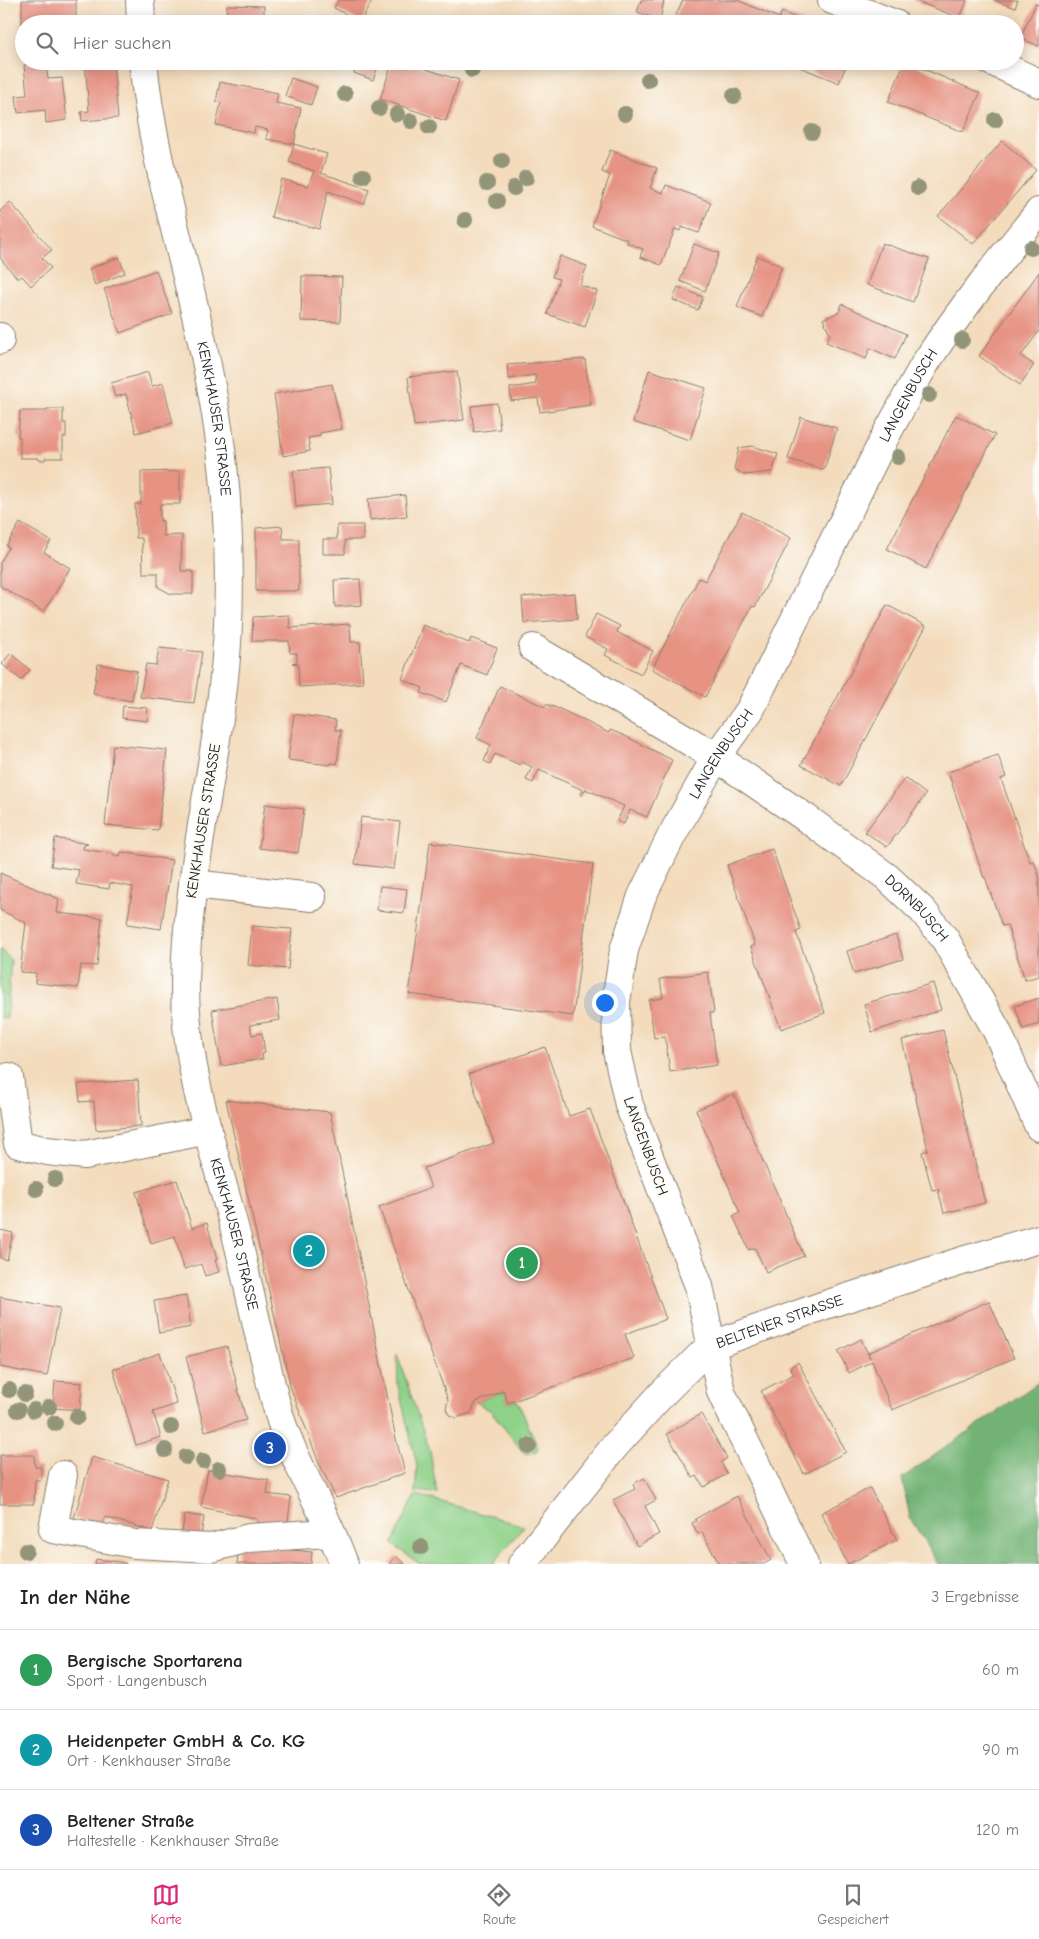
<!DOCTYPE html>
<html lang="de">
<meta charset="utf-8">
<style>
:root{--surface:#fff;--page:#f2f2f2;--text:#202124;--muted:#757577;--line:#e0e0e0;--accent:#db2777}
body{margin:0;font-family:"Comic Neue",sans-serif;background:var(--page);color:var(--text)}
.you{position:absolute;left:604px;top:1002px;width:18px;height:18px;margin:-12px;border:4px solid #fff;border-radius:50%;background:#1a73e8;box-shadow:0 0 0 8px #1a73e833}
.badge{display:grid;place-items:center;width:32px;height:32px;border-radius:50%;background:var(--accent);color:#fff;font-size:16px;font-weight:700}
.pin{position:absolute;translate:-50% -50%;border:2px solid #fff;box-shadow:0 1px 5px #0006}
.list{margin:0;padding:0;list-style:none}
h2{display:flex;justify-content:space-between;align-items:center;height:65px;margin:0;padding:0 20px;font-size:21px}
h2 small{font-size:16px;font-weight:400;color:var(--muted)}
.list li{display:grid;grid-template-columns:32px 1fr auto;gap:15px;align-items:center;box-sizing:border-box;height:80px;padding:0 20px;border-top:1px solid var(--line)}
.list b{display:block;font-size:19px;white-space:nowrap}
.list p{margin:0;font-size:16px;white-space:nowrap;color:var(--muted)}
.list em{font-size:16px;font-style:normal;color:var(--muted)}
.icon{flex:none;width:28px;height:28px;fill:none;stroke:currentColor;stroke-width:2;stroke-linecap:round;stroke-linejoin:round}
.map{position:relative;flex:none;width:1039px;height:1564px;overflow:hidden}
.search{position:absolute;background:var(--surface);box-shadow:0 2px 12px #0003;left:15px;right:15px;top:15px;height:55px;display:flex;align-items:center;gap:12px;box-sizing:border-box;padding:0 18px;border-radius:28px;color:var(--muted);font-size:19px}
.sheet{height:305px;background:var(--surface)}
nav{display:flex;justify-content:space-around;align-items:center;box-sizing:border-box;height:70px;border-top:1px solid var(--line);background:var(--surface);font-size:14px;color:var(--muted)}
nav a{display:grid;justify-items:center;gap:2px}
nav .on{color:var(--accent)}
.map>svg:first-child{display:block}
</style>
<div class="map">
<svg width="1039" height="1564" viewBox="0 0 1039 1564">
<rect width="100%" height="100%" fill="#fdfcf7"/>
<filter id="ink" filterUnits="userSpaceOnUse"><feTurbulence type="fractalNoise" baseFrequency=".02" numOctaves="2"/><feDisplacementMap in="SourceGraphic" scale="10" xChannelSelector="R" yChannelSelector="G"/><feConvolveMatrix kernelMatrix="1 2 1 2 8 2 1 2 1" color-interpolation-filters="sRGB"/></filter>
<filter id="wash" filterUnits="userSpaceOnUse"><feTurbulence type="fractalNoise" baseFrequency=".0096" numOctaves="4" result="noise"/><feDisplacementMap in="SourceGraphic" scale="20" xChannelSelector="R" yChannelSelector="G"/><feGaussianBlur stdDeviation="1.12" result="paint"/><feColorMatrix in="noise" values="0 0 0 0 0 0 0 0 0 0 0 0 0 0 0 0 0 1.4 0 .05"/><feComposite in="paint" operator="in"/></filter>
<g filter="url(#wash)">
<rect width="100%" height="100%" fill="#f3dbbc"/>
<path fill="#8ed189" stroke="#557652" d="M0 949 11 960 7 1019 0 1017Z
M397 1354 430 1451 437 1494 419 1491 415 1493 417 1465 398 1386Z
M504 1391 508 1403 517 1400 538 1448 536 1451 528 1454 523 1452 491 1411 476 1402Z
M418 1495 524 1526 493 1564H420L392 1544 414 1497Z"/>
<path fill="#72b375" stroke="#476848" d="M1039 1382V1564H938L910 1518 902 1478Z"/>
<g id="blocks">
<path fill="#e69383" d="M22 0H76V24H22Z
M339 0H372L361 22 334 8Z
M641 0H664L660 20 637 12Z
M683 0H737L779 18 782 12 810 24H677L673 22Z
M913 0H967L960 18Z
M994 0H1018L1015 8Z
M1036 4 1039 5V46L1020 38Z
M227 5 264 6V24H226Z
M85 61H113L118 118 82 121 81 112 89 111Z
M359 61H380L373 80 354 73Z
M393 61H403L459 80 446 121 380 99Z
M785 61H848L839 83Z
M905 61 980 93 963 132 888 102Z
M46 62 48 79 62 78 67 120 46 123 45 110 18 113 16 96 27 95 24 65Z
M291 78 317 87 311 105 285 96Z
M220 82 278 93 276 103 301 108 294 144 266 139 268 130 255 127 254 133 216 125 221 103 216 102Z
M1002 141 1036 170 973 244 938 216Z
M294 144 327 154 321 173 369 189 364 204 328 191 319 229 271 217 281 179 308 186 314 171 289 162Z
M610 150 657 168 650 188 663 193 666 185 711 202 699 233 681 227 680 231 675 229 661 265 640 257 643 249 627 243 628 240 592 226 610 175 602 172Z
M10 202 52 250 42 258 51 268 31 286 22 276 18 279 0 258V211Z
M882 243 929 259 913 302 867 285Z
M694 244 719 253 705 291 680 281Z
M560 256 587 266 580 285 597 291 585 327 547 314 559 279 552 277Z
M757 256 782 266 762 317 737 307Z
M119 257 125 273 95 285 89 269Z
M156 270 172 314 120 333 104 289Z
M1039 272V331L1021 356 1034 365 1020 385 979 356Z
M302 276 342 277 340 322 301 321Z
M678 287 703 297 698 310 673 300Z
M842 304 906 334 895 359 870 348 866 359 826 342 830 334 823 319 839 312Z
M585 359 591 405 540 412 538 398 511 401 510 388 536 384 535 375 509 379 507 365Z
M649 370 706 388 690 440 633 422Z
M457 371 464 420 414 426 408 377Z
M148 372 152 386 163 383 173 423 136 433 126 394 115 397 111 383Z
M332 384 342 429 320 433V436L308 438 310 451 283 456 274 394Z
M497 403 500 429 474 432 471 406Z
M47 409H63V423H66V437H63V458H45V460H39L38 458H20V437H18L20 411H47Z
M956 415 995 435 926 569 887 549Z
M801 417 837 428 824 470 788 459Z
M752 446 778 454 772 472 744 475 734 469 739 448Z
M328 468 332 504 296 507 293 471Z
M180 471V504H160V521H163V536L182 535 181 571H193V594H171L158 587V573H143L142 538H136L135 504H141V472Z
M405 495 407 516 370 520 368 499Z
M742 512 791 538 755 607 752 606 705 697 652 669 699 578 705 581Z
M20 523 51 541 44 552 70 568 44 612 0 586V563L9 547 6 546Z
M337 525H363V540H345V554H323V539H337Z
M282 526 283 539H299V591H256V528Z
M360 579 362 605 335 607 334 580Z
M575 593 577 619 524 623 522 597Z
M887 605 926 626 841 786 801 765Z
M596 614 620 626 617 632 653 651 641 674 605 655 608 649 585 637Z
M289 615 290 628 350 624 351 642H360L363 683 299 687 298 664 292 663 297 662V653H290L289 641H252L253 617Z
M423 625 469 643 471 638 497 648 487 675 461 665 446 702 421 693 423 688 402 679Z
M159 648 202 652 194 703 140 697 146 664 156 665Z
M11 653 30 670 21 680 2 664Z
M98 664 137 671 132 701 93 694Z
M500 686 545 707 546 704 562 710 609 733 610 730 625 736 672 760 647 817 630 810 624 824 617 821 624 806 585 789 582 796 580 795 583 790 539 770 533 783 526 780 532 767 522 762 520 765 495 754 490 764 484 761 491 745 477 738Z
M123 706 148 708 147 721 122 718Z
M294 714 336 720 335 730H341L337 764 331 763 330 765 288 760Z
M113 745 167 750 158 830 105 825Z
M998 755 1006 777 1001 779 1030 862 1034 861 1039 877V976L1025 980 1007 925 1002 926 985 877 984 878 948 772Z
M905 778 926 794 887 847 865 832Z
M265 804 304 809 298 853 259 848Z
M361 817 400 822 394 869 355 864Z
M55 838 88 844 84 845 83 849 114 854V856L120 857 121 852 172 860 161 929 127 924 133 887 110 883 109 889 76 884 79 870 51 866Z
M430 842 593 864 573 1016 409 994Z
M772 849 801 930 796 932 825 1013 781 1029 751 947 755 945 727 865Z
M0 873 59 899 57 913 102 918 97 966 81 965 78 988 35 983 36 973 20 972 26 923 0 910Z
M380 886 407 889 404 913 377 910Z
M252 926 292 929 288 969 248 965Z
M896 935 903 959 854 974 847 951Z
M708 972 714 1012 710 1013 717 1065 670 1072 665 1037 654 1038 649 1000 663 998 660 979Z
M933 983 941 1010 872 1032 864 1004Z
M1039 998V1024L1023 1029 1015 1006Z
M277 999 280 1020 250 1025 252 1035 262 1033 265 1053 262 1054 263 1059 221 1066 212 1010Z
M943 1030 985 1203 944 1213 938 1189 932 1190 922 1152 928 1150 902 1040Z
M545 1047 569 1116 590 1109 666 1319 625 1334 634 1358 508 1403 504 1391 476 1402 471 1413 456 1418 449 1415 446 1409 448 1400 379 1207 431 1188 424 1168 494 1143 469 1074Z
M138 1080 141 1126 96 1130 94 1101 80 1102 78 1084Z
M734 1094 804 1256 766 1272 755 1248 749 1250 733 1216 740 1213 696 1110Z
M226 1100 330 1112 396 1439 405 1473 336 1498 319 1463 291 1389Z
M177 1180 192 1228 207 1223 217 1260H215L219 1272 205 1276 201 1264 184 1269 175 1236 151 1243 136 1192Z
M0 1230 13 1233 7 1260 0 1258Z
M186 1296 191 1327 159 1333 154 1301Z
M0 1297 60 1308 47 1376 0 1367Z
M989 1301 1014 1358 892 1410 872 1361 849 1373 838 1351 861 1339 870 1358 868 1353Z
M227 1346 246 1420 205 1431 186 1357Z
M160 1353 177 1404 153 1412 161 1437 136 1445 113 1369Z
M798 1362 846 1452 804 1474 761 1391 794 1374 790 1367Z
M55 1381 82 1383 80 1410 53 1408Z
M701 1414 727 1458 721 1462 727 1474 704 1487 697 1476 693 1478 667 1434Z
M0 1455H34L35 1467H41V1480H35L34 1504H0Z
M92 1457 168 1479 152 1531 105 1517 102 1526 74 1518Z
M208 1470 269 1480 267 1494 291 1497 287 1529 263 1526 254 1518 201 1507Z
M644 1478 656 1500 645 1506 659 1534 637 1546 613 1500 635 1489 633 1484Z
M870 1488 897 1540 848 1564 821 1513Z
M737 1496 771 1560 764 1564H719L702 1532 698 1534 692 1523 696 1521 695 1519Z
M185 1514 204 1517 200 1541 181 1538Z
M239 1545 312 1552 311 1564H237Z
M396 1556 405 1564H389Z
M96 1559 126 1563V1564H95Z"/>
</g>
</g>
<g filter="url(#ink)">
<use href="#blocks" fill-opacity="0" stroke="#887c6c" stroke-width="1"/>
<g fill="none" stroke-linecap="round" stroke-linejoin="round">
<g stroke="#887c6c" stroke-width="30">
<g id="minor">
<path d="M140 0 141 24"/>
<path d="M832 0 895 24"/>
<path id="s1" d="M143 61C151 147 176 228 195 311 211 378 224 447 227 517 230 573 230 631 223 687 212 786 186 885 185 986 185 1073 217 1158 238 1242 247 1280 255 1318 264 1355 271 1383 276 1411 287 1437 304 1480 329 1521 344 1564"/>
<path d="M991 61 1039 83"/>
<path d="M0 337V340"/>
<path id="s2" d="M533 648 716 757 806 818 887 877 923 911 945 939 997 1031 1039 1127"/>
<path d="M193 884 312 897"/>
<path d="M9 1077 18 1144 47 1151 85 1155 208 1130"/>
<path d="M63 1475 53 1529 135 1544 211 1548 249 1538 330 1533"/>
<path id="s3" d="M522 1564 614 1447 661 1395 710 1346 825 1305 962 1261 1039 1239"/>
<path id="s4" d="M804 1564 721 1392 699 1286 629 1105 617 1051 616 1002 624 950 642 896 672 835 716 757 750 710 887 433C901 409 913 383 928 359 962 307 1000 260 1039 212"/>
</g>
</g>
<use href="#minor" stroke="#fff" stroke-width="28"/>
</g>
<g fill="#939579">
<circle cx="472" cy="70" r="8"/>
<circle cx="648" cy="80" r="8"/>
<circle cx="345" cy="94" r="8"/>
<circle cx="734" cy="96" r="8"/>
<circle cx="379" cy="108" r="8"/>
<circle cx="397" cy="114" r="8"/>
<circle cx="625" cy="114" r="8"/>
<circle cx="995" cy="120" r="8"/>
<circle cx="411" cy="121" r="8"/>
<circle cx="429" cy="127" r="8"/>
<circle cx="812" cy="132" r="8"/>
<circle cx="502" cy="161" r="8"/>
<circle cx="363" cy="176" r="8"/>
<circle cx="526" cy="178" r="8"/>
<circle cx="487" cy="183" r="8"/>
<circle cx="514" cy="188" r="8"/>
<circle cx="918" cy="188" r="8"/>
<circle cx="497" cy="201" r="8"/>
<circle cx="465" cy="220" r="8"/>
<circle cx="1031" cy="248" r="8"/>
<circle cx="962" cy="340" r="8"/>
<circle cx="929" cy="395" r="8"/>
<circle cx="898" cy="457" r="8"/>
<circle cx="55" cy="1179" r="8"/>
<circle cx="36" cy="1189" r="8"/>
<circle cx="9" cy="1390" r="8"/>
<circle cx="25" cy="1394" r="8"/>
<circle cx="49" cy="1407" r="8"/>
<circle cx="18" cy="1410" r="8"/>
<circle cx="34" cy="1410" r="8"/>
<circle cx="77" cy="1417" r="8"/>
<circle cx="55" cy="1423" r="8"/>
<circle cx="171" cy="1427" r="8"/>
<circle cx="529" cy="1446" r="8"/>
<circle cx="165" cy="1450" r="8"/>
<circle cx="186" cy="1457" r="8"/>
<circle cx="203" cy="1461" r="8"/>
<circle cx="219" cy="1469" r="8"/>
<circle cx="421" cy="1547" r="8"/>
<circle cx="26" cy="1551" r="8"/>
</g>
</g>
<g text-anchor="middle" stroke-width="5" stroke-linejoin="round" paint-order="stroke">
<g font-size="15" fill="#1c1c1c" stroke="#fdfcf7">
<text dy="5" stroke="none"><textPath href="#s4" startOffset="1275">LANGENBUSCH</textPath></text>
<text dy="5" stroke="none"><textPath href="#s1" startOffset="365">KENKHAUSER STRASSE</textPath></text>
<text dy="5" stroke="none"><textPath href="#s4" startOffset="870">LANGENBUSCH</textPath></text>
<text transform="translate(203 821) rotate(-81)" y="5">KENKHAUSER STRASSE</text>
<text dy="5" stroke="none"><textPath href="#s2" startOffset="465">DORNBUSCH</textPath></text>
<text transform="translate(646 1146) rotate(70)" y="5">LANGENBUSCH</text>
<text dy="5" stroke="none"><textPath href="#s1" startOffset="1190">KENKHAUSER STRASSE</textPath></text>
<text dy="5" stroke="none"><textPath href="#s3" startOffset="362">BELTENER STRASSE</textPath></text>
</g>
</g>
</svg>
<div class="you"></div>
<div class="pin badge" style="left:522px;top:1263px;background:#2e9e5b">1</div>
<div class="pin badge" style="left:309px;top:1251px;background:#0f9aa8">2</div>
<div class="pin badge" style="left:270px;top:1448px;background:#1a4fb4">3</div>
<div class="search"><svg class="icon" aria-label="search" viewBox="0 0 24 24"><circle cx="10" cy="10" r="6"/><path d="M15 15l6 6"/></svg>Hier suchen</div>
</div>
<section class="sheet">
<h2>In der Nähe<small>3 Ergebnisse</small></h2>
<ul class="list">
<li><span class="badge" style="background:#2e9e5b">1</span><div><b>Bergische Sportarena</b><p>Sport · Langenbusch</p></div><em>60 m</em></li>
<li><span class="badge" style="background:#0f9aa8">2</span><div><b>Heidenpeter GmbH &amp; Co. KG</b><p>Ort · Kenkhauser Straße</p></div><em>90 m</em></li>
<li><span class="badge" style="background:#1a4fb4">3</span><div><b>Beltener Straße</b><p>Haltestelle · Kenkhauser Straße</p></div><em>120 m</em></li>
</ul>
</section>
<nav>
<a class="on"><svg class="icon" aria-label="map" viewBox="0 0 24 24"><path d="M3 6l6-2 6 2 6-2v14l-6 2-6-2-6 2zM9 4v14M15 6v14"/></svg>Karte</a>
<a><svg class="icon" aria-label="directions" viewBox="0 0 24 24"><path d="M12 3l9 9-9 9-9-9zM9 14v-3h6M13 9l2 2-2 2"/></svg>Route</a>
<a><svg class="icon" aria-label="saved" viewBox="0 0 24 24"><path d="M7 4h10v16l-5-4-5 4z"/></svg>Gespeichert</a>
</nav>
